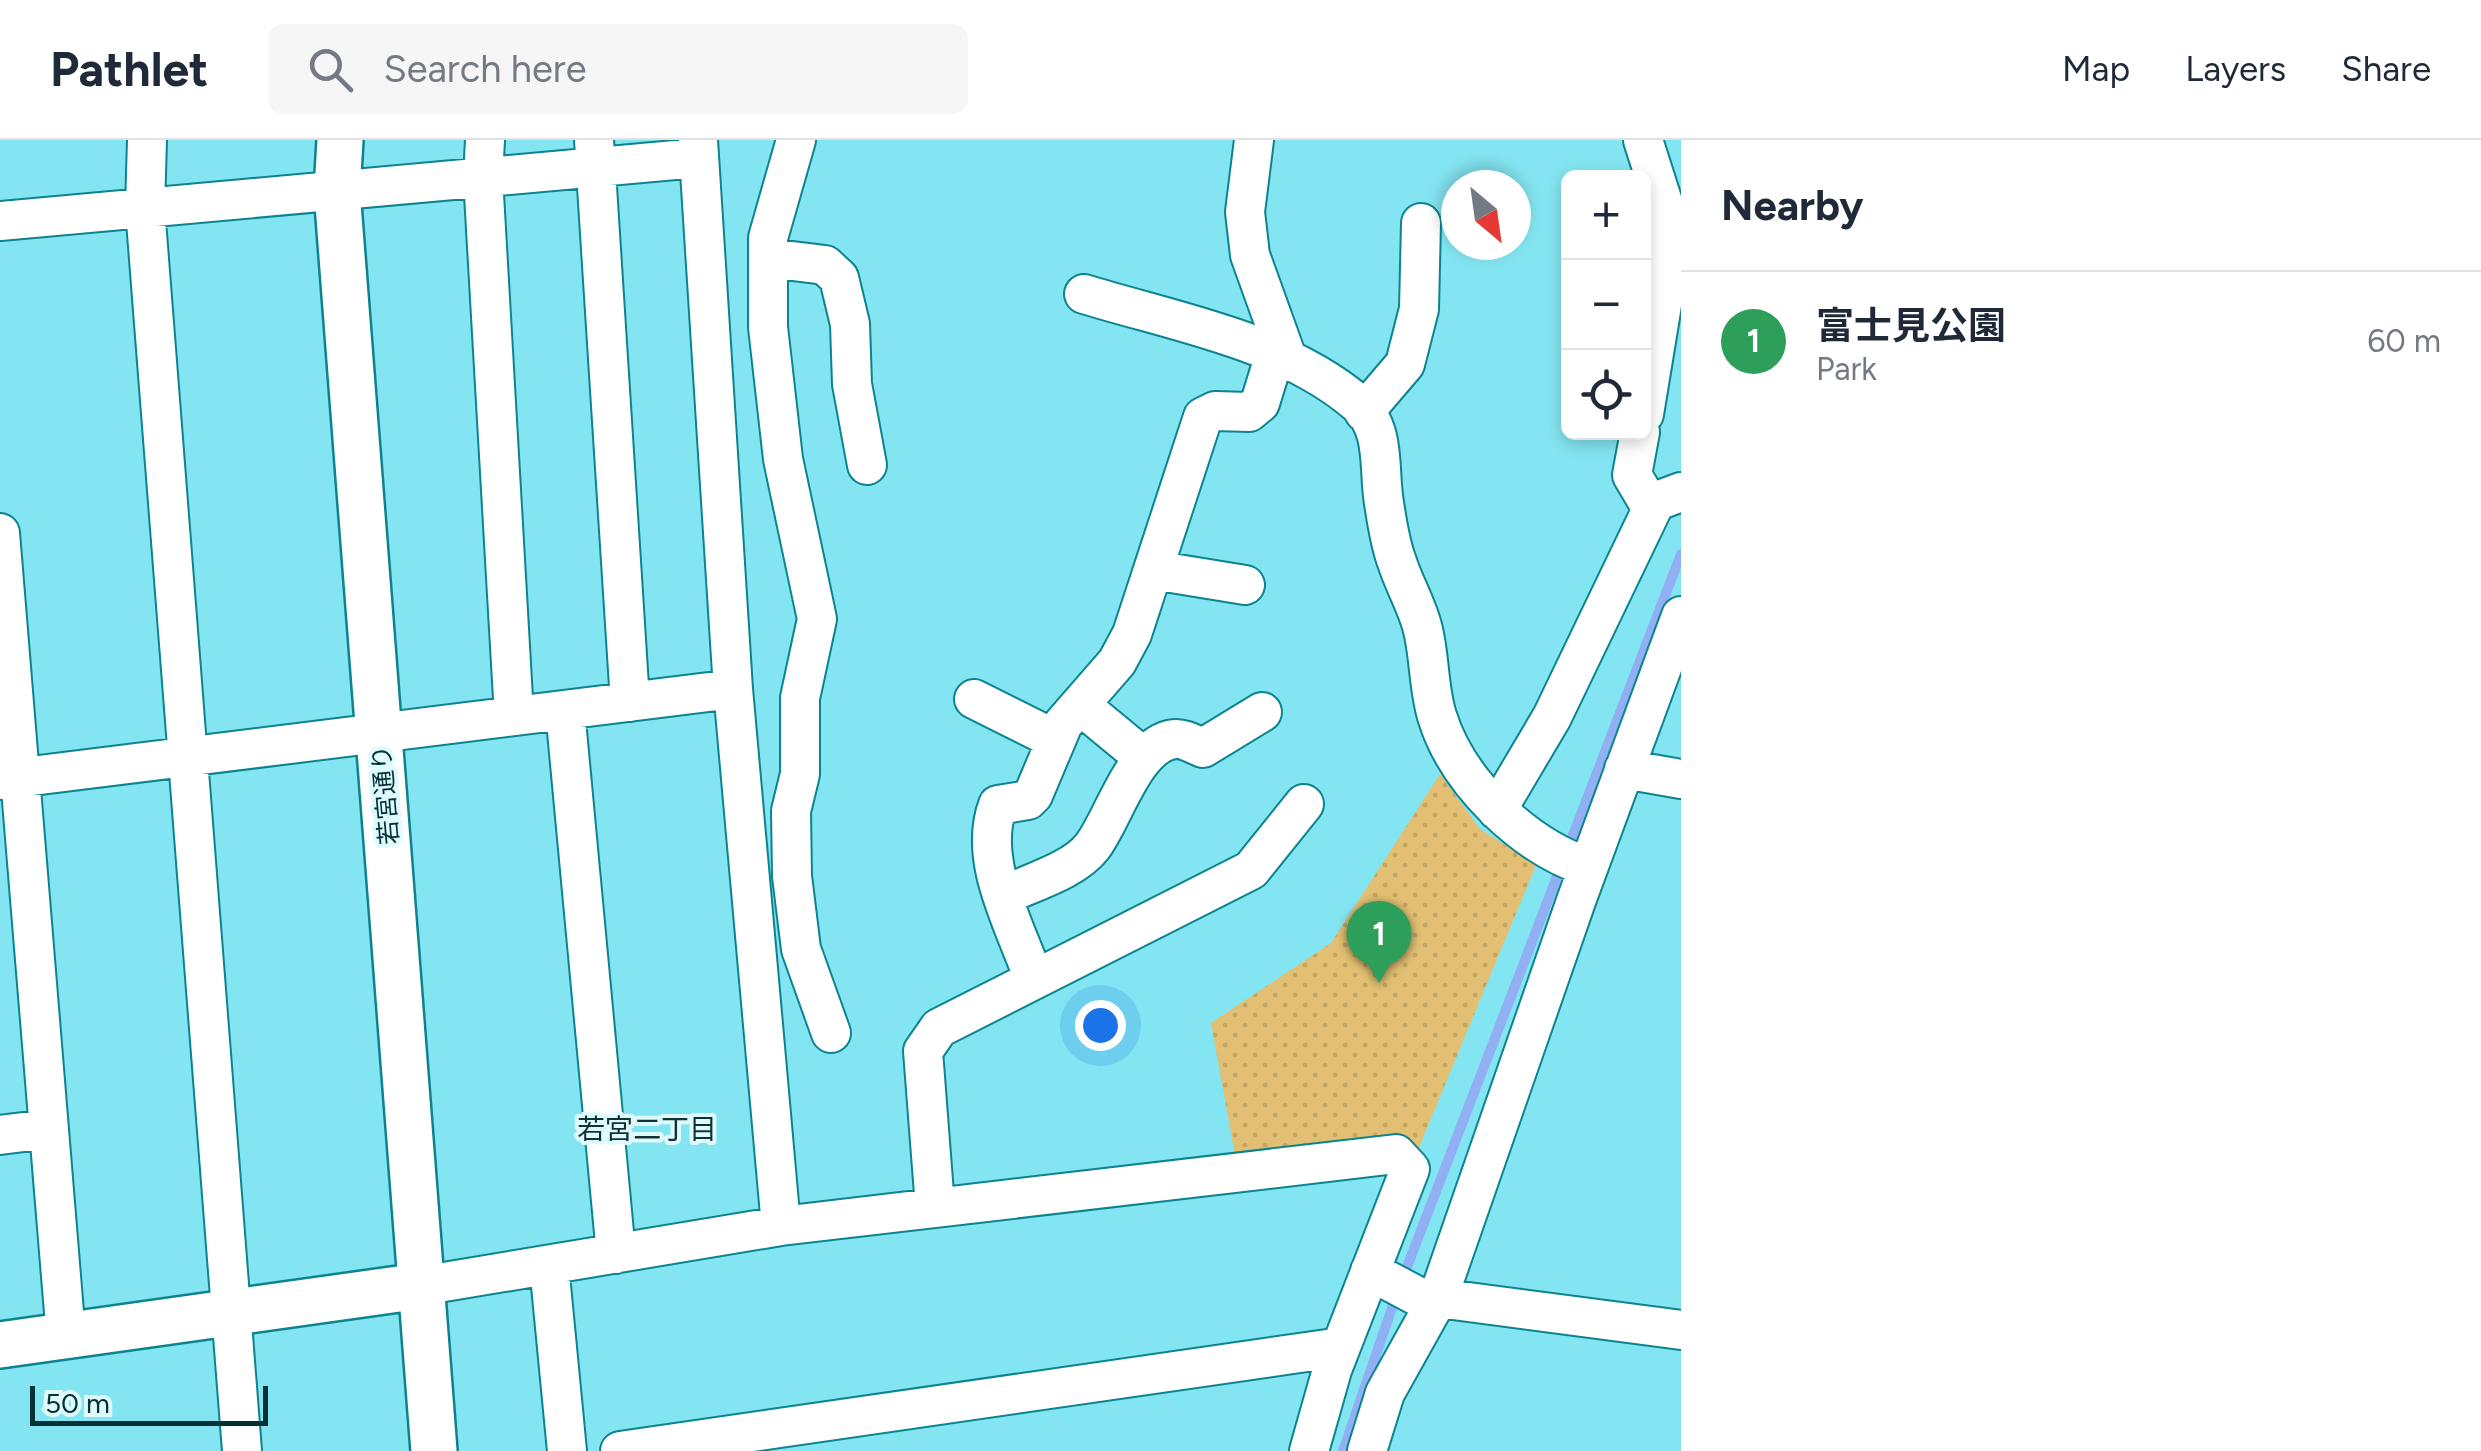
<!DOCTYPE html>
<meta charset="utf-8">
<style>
:root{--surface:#fff;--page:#f6f6f7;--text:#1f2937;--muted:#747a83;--line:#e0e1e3;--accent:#b62529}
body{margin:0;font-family:Figtree,"Noto Sans JP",sans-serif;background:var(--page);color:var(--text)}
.controls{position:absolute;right:30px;top:30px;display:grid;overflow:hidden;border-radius:15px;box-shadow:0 5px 15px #0003}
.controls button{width:90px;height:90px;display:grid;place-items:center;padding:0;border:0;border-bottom:2px solid var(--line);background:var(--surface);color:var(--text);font:50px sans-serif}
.compass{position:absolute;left:1441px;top:30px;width:90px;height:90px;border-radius:50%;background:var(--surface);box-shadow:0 5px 15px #0003;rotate:151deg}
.scale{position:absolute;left:30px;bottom:25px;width:238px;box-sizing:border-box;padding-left:10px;border:5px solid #033136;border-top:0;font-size:28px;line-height:35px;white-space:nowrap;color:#033136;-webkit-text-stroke:8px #dffafd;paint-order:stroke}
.you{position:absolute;left:1100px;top:885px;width:35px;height:35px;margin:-25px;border:8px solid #fff;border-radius:50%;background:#1a73e8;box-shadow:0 0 0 15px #1a73e833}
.badge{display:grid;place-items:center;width:65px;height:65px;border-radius:50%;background:var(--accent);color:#fff;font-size:32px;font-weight:700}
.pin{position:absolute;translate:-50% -82px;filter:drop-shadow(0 2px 5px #0008)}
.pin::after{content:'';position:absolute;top:52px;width:35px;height:30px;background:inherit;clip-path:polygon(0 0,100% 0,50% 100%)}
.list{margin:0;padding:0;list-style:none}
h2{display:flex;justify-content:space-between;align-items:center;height:130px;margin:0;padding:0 40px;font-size:42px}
h2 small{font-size:32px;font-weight:400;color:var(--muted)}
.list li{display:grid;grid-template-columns:65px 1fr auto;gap:30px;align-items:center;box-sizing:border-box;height:140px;padding:0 40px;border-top:2px solid var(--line)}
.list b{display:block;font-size:38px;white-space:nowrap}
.list p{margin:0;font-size:32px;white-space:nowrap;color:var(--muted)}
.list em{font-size:32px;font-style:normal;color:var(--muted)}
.icon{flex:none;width:55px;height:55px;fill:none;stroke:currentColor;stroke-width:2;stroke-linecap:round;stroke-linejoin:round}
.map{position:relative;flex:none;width:1681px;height:1311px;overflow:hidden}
header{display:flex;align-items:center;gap:60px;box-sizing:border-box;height:140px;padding:0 50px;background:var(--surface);border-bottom:2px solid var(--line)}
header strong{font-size:48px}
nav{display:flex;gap:55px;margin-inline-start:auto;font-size:35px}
.search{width:700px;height:90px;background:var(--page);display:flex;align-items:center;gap:25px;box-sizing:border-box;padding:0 35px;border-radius:15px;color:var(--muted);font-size:38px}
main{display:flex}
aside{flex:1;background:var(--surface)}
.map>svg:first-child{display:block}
</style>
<header>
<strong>Pathlet</strong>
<div class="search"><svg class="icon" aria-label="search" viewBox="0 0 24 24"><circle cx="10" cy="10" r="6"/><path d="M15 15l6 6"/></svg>Search here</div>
<nav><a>Map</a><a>Layers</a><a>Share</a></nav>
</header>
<main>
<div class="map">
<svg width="1681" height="1311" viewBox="0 0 1681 1311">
<defs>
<pattern id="park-dots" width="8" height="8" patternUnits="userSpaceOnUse" patternTransform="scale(2.5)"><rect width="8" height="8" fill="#e2bf72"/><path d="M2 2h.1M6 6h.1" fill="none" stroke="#c0a563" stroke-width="1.8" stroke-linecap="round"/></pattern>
</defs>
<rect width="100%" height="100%" fill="#83e5f1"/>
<path fill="url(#park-dots)" d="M1440 634 1480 689 1536 725 1410 1029 1238 1032 1211 883 1331 803Z"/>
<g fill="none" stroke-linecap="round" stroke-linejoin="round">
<path stroke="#91b0f4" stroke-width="10" d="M1402 1140 1681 414
M1343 1311 1396 1156"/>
<g stroke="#0c8490" stroke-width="42">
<path id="minor" d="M147 0 145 68 242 1311
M485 0 483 37 514 576
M594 0 630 562
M698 0 733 549 781 1086
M796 0 768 98V187L783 319 817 479 800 558V634L791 671 792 736 801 809 831 893
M1254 0 1245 72 1250 115 1287 218
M1643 0 1666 72 1669 122 1644 274
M0 81 697 18
M768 118 825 125 839 138 850 184 852 244 867 325
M1084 154C1175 182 1283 200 1357 263 1387 289 1378 329 1384 363 1387 382 1390 404 1397 422 1404 444 1416 464 1422 486 1430 515 1428 547 1437 576 1457 642 1524 706 1588 727
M1364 272 1405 224 1419 169 1421 83
M1640 292 1632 335 1652 369
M0 393 66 1197
M1153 430 1245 445
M974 559 1056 600
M1080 565 1143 617
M565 570 616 1114
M1624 629 1681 639
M0 640 733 549
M1497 670 1552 577 1652 369 1657 361 1681 352
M1005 755C1032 742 1073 731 1092 707 1114 679 1134 603 1175 599 1183 598 1195 605 1203 608L1262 572
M1033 837C1015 785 977 720 998 665L1028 660 1033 655 1063 584 1117 522 1132 494 1203 277 1215 271 1249 272 1260 263 1275 214
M0 995 48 989
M935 1067 923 911 939 888 1251 730 1304 664
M549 1125 567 1311
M1370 1131 1434 1165
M420 1146 781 1086 1396 1014 1410 1029 1332 1230 1309 1311
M1438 1158 1681 1190
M620 1311 1341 1207
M1367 1311 1385 1253 1438 1158 1576 761 1681 476"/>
</g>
<g stroke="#0c8490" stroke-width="50">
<path id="tertiary" d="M340 0 337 51 434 1311
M0 1205 420 1146"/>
</g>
<use href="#minor" stroke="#fff" stroke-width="38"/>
<use href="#tertiary" stroke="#fff" stroke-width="45"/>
</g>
<g text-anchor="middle" stroke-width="8" stroke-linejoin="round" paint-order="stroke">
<g font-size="25" fill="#033136" stroke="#dffafd">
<text transform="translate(385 655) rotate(-95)" y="9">若宮通り</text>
</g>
<g font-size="28" fill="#113135" stroke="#dffafd">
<text x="647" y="999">若宮二丁目</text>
</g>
</g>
</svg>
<div class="controls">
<button>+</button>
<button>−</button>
<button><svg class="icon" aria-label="locate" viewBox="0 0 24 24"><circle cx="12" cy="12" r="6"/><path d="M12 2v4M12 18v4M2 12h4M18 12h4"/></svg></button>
</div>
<svg class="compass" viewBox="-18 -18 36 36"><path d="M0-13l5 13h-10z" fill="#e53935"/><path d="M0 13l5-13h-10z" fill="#747a83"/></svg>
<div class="scale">50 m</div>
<div class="you"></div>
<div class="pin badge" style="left:1379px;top:843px;background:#2e9e5b">1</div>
</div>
<aside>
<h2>Nearby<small></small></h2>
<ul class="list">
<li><span class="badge" style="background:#2e9e5b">1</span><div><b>富士見公園</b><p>Park</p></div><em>60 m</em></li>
</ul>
</aside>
</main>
